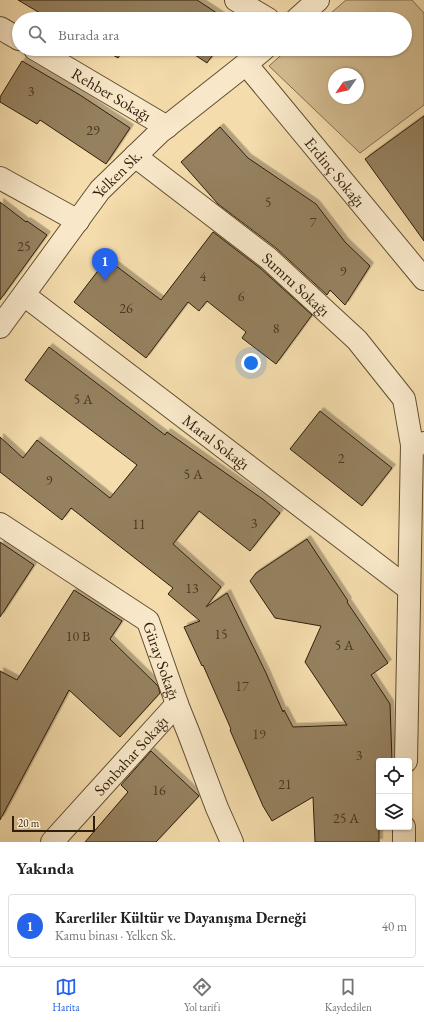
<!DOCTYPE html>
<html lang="tr">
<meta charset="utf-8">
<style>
:root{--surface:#fff;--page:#f2f2f2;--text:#202124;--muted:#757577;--line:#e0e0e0;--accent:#2563eb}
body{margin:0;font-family:"EB Garamond",serif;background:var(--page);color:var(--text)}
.controls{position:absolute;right:12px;bottom:12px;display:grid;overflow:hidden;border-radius:4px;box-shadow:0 1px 3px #0004}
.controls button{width:36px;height:36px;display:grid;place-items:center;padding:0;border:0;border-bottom:1px solid var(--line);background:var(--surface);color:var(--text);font:20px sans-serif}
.compass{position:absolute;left:328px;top:68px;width:36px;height:36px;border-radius:50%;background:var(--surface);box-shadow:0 1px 3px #0004;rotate:236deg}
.scale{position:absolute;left:12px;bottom:10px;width:83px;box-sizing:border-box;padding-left:4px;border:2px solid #2f1e0b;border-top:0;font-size:11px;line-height:14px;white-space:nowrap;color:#2f1e0b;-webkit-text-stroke:3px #f8e8c9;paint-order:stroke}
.you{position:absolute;left:251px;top:363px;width:14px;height:14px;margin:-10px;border:3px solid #fff;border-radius:50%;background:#1a73e8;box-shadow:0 0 0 6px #1a73e833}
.badge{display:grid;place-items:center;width:26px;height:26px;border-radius:50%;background:var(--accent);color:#fff;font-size:13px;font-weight:700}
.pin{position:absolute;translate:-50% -33px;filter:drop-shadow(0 1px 2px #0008)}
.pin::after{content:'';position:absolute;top:21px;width:14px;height:12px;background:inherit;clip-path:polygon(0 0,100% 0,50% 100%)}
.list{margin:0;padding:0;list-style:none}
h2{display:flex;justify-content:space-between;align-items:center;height:52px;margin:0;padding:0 16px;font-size:17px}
h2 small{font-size:13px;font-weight:400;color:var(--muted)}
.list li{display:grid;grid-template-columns:26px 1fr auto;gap:12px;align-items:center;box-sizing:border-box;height:64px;margin:0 8px 8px;padding:0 8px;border:1px solid var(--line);border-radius:4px}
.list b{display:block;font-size:15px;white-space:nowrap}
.list p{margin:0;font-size:13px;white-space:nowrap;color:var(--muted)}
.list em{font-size:13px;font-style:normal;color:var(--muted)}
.icon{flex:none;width:22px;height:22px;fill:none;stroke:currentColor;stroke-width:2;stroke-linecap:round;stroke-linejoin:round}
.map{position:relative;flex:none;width:424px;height:842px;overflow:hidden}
.search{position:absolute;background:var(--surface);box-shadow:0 1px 3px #0004;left:12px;right:12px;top:12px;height:44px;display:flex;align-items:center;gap:10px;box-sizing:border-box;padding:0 14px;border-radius:22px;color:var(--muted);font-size:15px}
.sheet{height:124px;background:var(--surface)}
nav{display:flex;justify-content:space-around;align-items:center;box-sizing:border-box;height:56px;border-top:1px solid var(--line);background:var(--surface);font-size:11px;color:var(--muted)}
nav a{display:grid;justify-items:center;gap:2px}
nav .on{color:var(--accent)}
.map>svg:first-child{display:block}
</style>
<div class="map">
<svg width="424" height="842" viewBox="0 0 424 842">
<defs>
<filter id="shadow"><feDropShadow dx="3.5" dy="-3.5" stdDeviation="0" flood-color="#0004"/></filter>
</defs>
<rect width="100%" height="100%" fill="#f4dcac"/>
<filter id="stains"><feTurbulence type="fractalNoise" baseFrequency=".005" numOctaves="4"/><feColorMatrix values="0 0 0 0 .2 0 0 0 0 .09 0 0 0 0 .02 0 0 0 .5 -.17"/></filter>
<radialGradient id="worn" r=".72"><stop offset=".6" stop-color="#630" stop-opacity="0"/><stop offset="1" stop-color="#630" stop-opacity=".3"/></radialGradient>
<path fill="#d3bc91" stroke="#816d4e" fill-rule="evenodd" d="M346 0H412L424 13V105L360 153 269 66 288 49H405V19H324ZM334 74H358V98H334Z"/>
<path fill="#95815f" stroke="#2f1e0b" filter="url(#shadow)" d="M18 0H197L226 19H50Z
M103 49H124L118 58Z
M186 49H217L207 63Z
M22 61 80 95 130 128 106 164 40 120 37 124 0 102V97Z
M424 116V241L365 159Z
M220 127 248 158 316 204 345 242 370 266 345 305 330 290 327 295 276 248 218 204 181 162Z
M0 202 26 222 27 221 47 235 0 300Z
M213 232 260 268 312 315 276 364 242 338 246 332 207 301 199 311 188 302 146 358 74 302 107 259 161 300Z
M49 347 165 435 167 432 264 500 280 513 250 551 199 511 173 544 221 587 206 607 227 593 266 673 283 712 284 710 293 727 347 725 305 662 321 626 275 618 250 581 256 573 307 539 348 601 347 602 388 663 371 675 390 704 392 761H379V842H315L313 797 272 821 263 806 230 730 231 729 203 665 202 666 184 627 200 621 168 594 173 588 71 508 62 520 0 472V437L23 458 37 440 110 498 137 465 25 380Z
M320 411 392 468 362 506 290 449Z
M0 542 34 565 0 617Z
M74 590 122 621 110 639 158 686 160 693 120 737 69 690 0 820V671L17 680Z
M151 751 199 796 156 842H85L128 792 121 785Z"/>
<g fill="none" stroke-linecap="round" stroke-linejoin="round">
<g stroke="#604e33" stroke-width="24">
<g id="minor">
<path d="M236 0 268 19"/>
<path d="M0 28 19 39"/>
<path id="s1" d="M35 49 167 127"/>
<path id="s2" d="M246 64 424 279"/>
<path id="s3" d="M135 156 268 258 357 340 404 399 412 445"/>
<path d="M0 178 78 221"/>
<path id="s4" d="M24 295 409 589"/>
<path id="s5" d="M0 524 148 621 177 704 189 734 217 808 232 842"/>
<path d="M406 761 412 445 424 443"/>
<path id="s6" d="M52 842 177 704"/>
<path d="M404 842V827"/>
</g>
</g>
<g stroke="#604e33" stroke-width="24">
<g id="tertiary">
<path d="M297 19 318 0"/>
<path id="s7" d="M0 327 100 190 160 132 246 64 264 49"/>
</g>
</g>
<use href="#minor" stroke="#f8e8c9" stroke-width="22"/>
<use href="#tertiary" stroke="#f8e8c9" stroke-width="22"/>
</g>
<g text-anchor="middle" stroke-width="3.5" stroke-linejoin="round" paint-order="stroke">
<g font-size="14" fill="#483720">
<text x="31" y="96">3</text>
<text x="93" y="135">29</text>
<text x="268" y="207">5</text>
<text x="313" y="227">7</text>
<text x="24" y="251">25</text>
<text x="343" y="276">9</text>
<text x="203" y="281">4</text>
<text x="241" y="301">6</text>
<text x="126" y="313">26</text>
<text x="276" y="333">8</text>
<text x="83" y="404">5 A</text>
<text x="341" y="463">2</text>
<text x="193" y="479">5 A</text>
<text x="49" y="485">9</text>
<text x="254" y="528">3</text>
<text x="139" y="529">11</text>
<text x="192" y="593">13</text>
<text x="221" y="639">15</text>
<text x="78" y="641">10 B</text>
<text x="344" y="650">5 A</text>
<text x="242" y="691">17</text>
<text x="259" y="739">19</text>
<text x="359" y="760">3</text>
<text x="285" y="789">21</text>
<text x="159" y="795">16</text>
<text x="346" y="823">25 A</text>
</g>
<g font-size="16" fill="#2f1e0b" stroke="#f8e8c9">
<text dy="6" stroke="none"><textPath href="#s1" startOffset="89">Rehber Sokağı</textPath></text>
<text dy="6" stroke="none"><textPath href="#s2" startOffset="140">Erdinç Sokağı</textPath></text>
<text dy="6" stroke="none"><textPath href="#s7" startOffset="193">Yelken Sk.</textPath></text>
<text dy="6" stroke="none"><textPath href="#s3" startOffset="206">Sumru Sokağı</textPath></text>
<text dy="6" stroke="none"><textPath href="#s4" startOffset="242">Maral Sokağı</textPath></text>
<text dy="6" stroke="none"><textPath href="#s5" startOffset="219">Güray Sokağı</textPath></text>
<text dy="6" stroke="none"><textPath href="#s6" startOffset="117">Sonbahar Sokağı</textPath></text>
</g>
</g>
<rect width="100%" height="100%" filter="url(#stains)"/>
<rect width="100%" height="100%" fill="url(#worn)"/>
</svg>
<div class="controls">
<button><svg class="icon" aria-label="locate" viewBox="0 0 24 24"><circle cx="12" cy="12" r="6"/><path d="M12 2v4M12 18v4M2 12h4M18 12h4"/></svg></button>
<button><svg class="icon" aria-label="layers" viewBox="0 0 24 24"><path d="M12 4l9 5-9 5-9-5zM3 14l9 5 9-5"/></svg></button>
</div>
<svg class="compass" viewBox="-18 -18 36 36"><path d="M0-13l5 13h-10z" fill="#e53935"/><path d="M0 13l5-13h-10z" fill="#757577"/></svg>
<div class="scale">20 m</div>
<div class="you"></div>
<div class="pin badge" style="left:105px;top:281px">1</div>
<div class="search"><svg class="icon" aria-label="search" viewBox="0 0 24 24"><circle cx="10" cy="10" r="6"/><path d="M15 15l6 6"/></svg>Burada ara</div>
</div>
<section class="sheet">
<h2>Yakında<small></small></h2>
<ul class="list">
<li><span class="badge">1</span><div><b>Karerliler Kültür ve Dayanışma Derneği</b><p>Kamu binası · Yelken Sk.</p></div><em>40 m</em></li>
</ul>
</section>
<nav>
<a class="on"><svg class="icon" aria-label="map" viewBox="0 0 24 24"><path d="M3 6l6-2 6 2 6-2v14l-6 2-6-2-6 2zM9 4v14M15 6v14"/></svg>Harita</a>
<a><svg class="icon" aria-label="directions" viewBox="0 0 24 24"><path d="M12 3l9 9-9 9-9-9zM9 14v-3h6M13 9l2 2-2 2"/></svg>Yol tarifi</a>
<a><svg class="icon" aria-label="saved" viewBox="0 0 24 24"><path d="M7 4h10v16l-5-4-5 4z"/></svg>Kaydedilen</a>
</nav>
